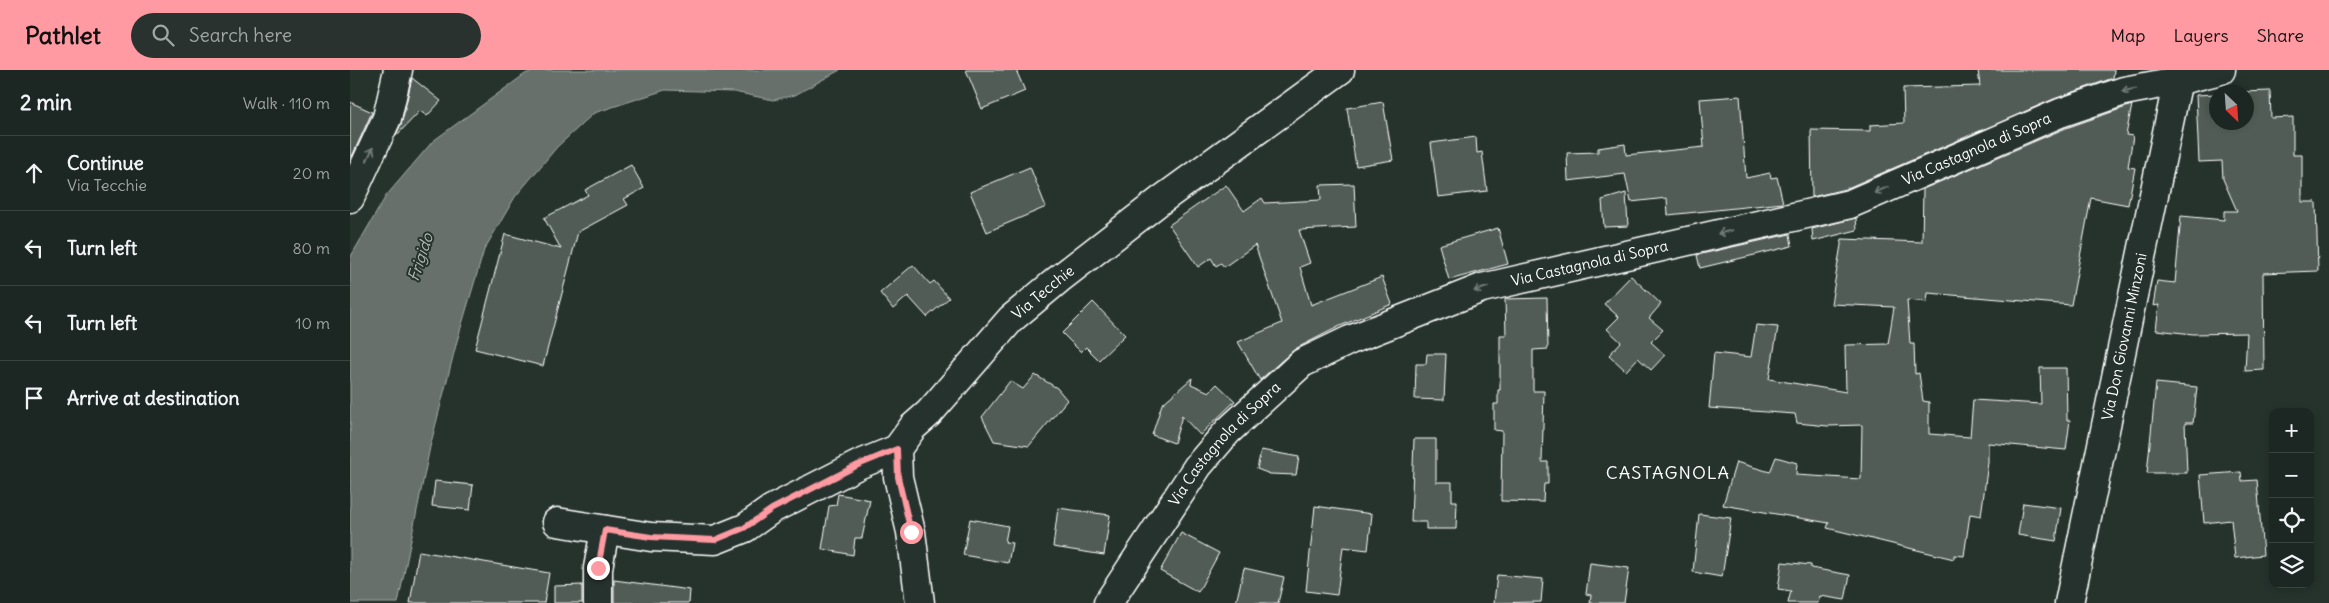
<!DOCTYPE html>
<meta charset="utf-8">
<style>
:root{--surface:#1c2622;--page:#29322f;--text:#f1f3f6;--muted:#a0a5a5;--line:#3a4340;--accent:#ff9aa2}
body{margin:0;font-family:Delius,sans-serif;background:var(--page);color:var(--text)}
.controls{position:absolute;right:15px;bottom:15px;display:grid;overflow:hidden;border-radius:10px;box-shadow:0 2px 8px #0003}
.controls button{width:45px;height:45px;display:grid;place-items:center;padding:0;border:0;border-bottom:1px solid var(--line);background:var(--surface);color:var(--text);font:25px sans-serif}
.compass{position:absolute;left:1859px;top:15px;width:45px;height:45px;border-radius:50%;background:var(--surface);box-shadow:0 2px 8px #0003;rotate:155deg}
.stop{position:absolute;width:15px;height:15px;margin:-11px;border:4px solid #ff9aa2;border-radius:50%;background:#fff}
.stop.end{background:#ff9aa2;border-color:#fff;box-shadow:0 1px 5px #0008}
.list{margin:0;padding:0;list-style:none}
h2{display:flex;justify-content:space-between;align-items:center;height:65px;margin:0;padding:0 20px;font-size:21px}
h2 small{font-size:16px;font-weight:400;color:var(--muted)}
.list li{display:grid;grid-template-columns:32px 1fr auto;gap:15px;align-items:center;box-sizing:border-box;height:75px;padding:0 20px;border-top:1px solid var(--line)}
.list b{display:block;font-size:19px;white-space:nowrap}
.list p{margin:0;font-size:16px;white-space:nowrap;color:var(--muted)}
.list em{font-size:16px;font-style:normal;color:var(--muted)}
.icon{flex:none;width:28px;height:28px;fill:none;stroke:currentColor;stroke-width:2;stroke-linecap:round;stroke-linejoin:round}
.map{position:relative;flex:none;width:1979px;height:533px;overflow:hidden}
header{display:flex;align-items:center;gap:30px;box-sizing:border-box;height:70px;padding:0 25px;background:var(--accent);color:#111}
header strong{font-size:24px}
nav{display:flex;gap:28px;margin-inline-start:auto;font-size:18px}
.search{width:350px;height:45px;background:var(--page);display:flex;align-items:center;gap:12px;box-sizing:border-box;padding:0 18px;border-radius:28px;color:var(--muted);font-size:19px}
main{display:flex}
aside{flex:1;background:var(--surface)}
.map>svg:first-child{display:block}
</style>
<header>
<strong>Pathlet</strong>
<div class="search"><svg class="icon" aria-label="search" viewBox="0 0 24 24"><circle cx="10" cy="10" r="6"/><path d="M15 15l6 6"/></svg>Search here</div>
<nav><a>Map</a><a>Layers</a><a>Share</a></nav>
</header>
<main>
<aside>
<h2>2 min<small>Walk · 110 m</small></h2>
<ul class="list">
<li><svg class="icon" aria-label="ahead" viewBox="0 0 24 24"><path d="M12 20V5M6 11l6-6 6 6"/></svg><div><b>Continue</b><p>Via Tecchie</p></div><em>20 m</em></li>
<li><svg class="icon" aria-label="left" viewBox="0 0 24 24"><path d="M17 20v-9H6M10 6l-5 5 5 5"/></svg><div><b>Turn left</b></div><em>80 m</em></li>
<li><svg class="icon" aria-label="left" viewBox="0 0 24 24"><path d="M17 20v-9H6M10 6l-5 5 5 5"/></svg><div><b>Turn left</b></div><em>10 m</em></li>
<li><svg class="icon" aria-label="arrive" viewBox="0 0 24 24"><path d="M6 21V4h12l-3 4 3 4H6"/></svg><div><b>Arrive at destination</b></div></li>
</ul>
</aside>
<div class="map">
<svg width="1979" height="533" viewBox="0 0 1979 533">
<rect width="100%" height="100%" fill="#26332d"/>
<filter id="ink" filterUnits="userSpaceOnUse"><feTurbulence type="fractalNoise" baseFrequency=".02" numOctaves="2"/><feDisplacementMap in="SourceGraphic" scale="10" xChannelSelector="R" yChannelSelector="G"/><feConvolveMatrix kernelMatrix="1 2 1 2 8 2 1 2 1" color-interpolation-filters="sRGB"/></filter>
<g filter="url(#ink)">
<path fill="#67706c" stroke="#a4a9a7" d="M185 0H490L445 25 423 30 384 22 315 20 244 43 207 77 165 127 134 180 107 271 80 377 48 533H0V188L36 126 83 71 175 4Z"/>
<path fill="#515c57" stroke="#fff" d="M616 0H666L675 21 632 39Z
M1628 0H1764L1763 8 1704 29 1495 119 1462 127 1461 60 1520 61V55L1554 53 1553 18 1630 16Z
M62 8 91 31 77 46 70 41 45 67 52 52Z
M1920 21 1921 48 1943 47V85H1952V132H1966L1968 201 1913 203 1914 300 1895 301 1897 263 1843 264 1806 260 1809 235 1803 236 1807 211 1825 213 1831 146 1874 150V141H1887L1873 109 1872 91 1849 92 1846 25 1866 24V52H1896V22H1892Z
M1390 26 1396 108 1420 103 1421 108 1427 107 1433 133 1318 145 1317 128 1281 132 1275 104 1218 111 1217 83 1248 82V78L1275 74 1276 85 1354 77 1350 29Z
M0 32 22 42 0 91Z
M1033 32 1043 90 1006 96 997 38Z
M1782 35 1776 65 1783 66 1778 97 1785 98 1778 135 1741 128 1721 235 1578 223 1577 232 1557 230 1560 274H1564L1565 304 1569 303 1573 331 1579 332V364L1620 367 1623 330 1691 334 1690 298H1716L1717 350H1720L1716 380 1638 373V392L1631 446 1620 444 1614 486 1604 485V489L1477 458 1479 453 1373 435 1386 392 1420 402 1426 387 1447 393 1446 405 1511 409 1512 355 1478 356 1447 353 1445 344 1359 338 1364 283 1401 287 1406 255 1428 257 1419 309 1496 322 1495 275 1538 274 1544 237 1481 234 1492 169 1572 172 1573 119 1716 58Z
M1126 67 1127 83 1132 82 1137 121 1088 127 1081 73Z
M281 95 294 118 274 129 278 135 228 162 193 296 125 279 155 164 211 179 194 148 238 125 235 120Z
M680 97 696 137 637 162 620 122Z
M1004 114 1006 157 949 160 960 193 950 197 961 235 1032 207 1042 234 990 256 945 279 910 310 888 272 932 253 905 175 874 197 871 193 866 196 861 188 848 197 819 155 876 115 894 141 912 128 915 133 971 130 970 115Z
M1276 123 1278 156 1254 157 1252 130Z
M1506 148 1507 160 1463 171 1462 159Z
M1148 158 1158 194 1099 210 1089 175Z
M1440 164 1442 176 1350 198 1347 185Z
M563 195 580 214 584 211 599 228 577 247 558 226 543 239 530 223Z
M1281 206 1311 234 1299 248 1313 260 1301 272 1315 285 1301 300 1288 288 1276 301 1259 285 1271 272 1257 259 1269 247 1254 234Z
M1197 228 1198 279 1183 280V321H1194L1192 392H1198V414H1194L1193 432 1151 431 1152 361 1144 360V334H1148V320H1150V265H1156L1155 229Z
M743 232 775 265 749 290 736 277 731 282 712 263Z
M1077 284H1096L1094 330 1065 329 1066 294H1076Z
M685 305 707 318 717 330 679 376 644 371 632 347 660 311 673 319Z
M842 308 841 314 859 322 867 314 885 331 850 365 832 346 824 373 802 365 812 334Z
M1806 313 1847 317 1843 353H1835L1837 403H1797Z
M1064 369H1086V412H1102V431H1107L1106 459H1076V452H1061Z
M911 380 949 387 946 405 920 404 907 399Z
M1891 402 1892 411 1907 410 1913 485 1885 488 1881 450 1854 453 1850 405Z
M85 411 123 415 120 440 82 436Z
M488 424 520 430 512 468H505L503 485 472 479 479 436 486 435Z
M1673 433 1711 438 1706 471 1668 465Z
M965 436 1022 444 1018 480 993 477 987 525 956 521Z
M708 438 760 445 754 485 703 477Z
M1349 444 1381 448 1372 507 1343 502Z
M620 449 658 456 655 472 662 473 658 493 613 485Z
M831 463 869 483 848 522 810 501Z
M69 481 199 503 194 533H60Z
M1432 492 1461 495V498L1500 505 1495 530 1470 526 1468 533H1438L1441 521 1428 519Z
M1240 493 1279 498 1274 533H1240L1241 525 1236 524Z
M894 498 934 507 928 533H886Z
M1147 505 1193 509 1191 532 1144 533Z
M264 510 340 520 339 533H264Z
M232 515V533H204V516Z"/>
<g fill="none" stroke-linecap="round" stroke-linejoin="round">
<g stroke="#fff" stroke-width="31">
<g id="minor">
<path d="M0 128 37 48 48 0"/>
<path d="M207 452 301 467 365 470 395 458 422 439 508 395 547 379"/>
<path d="M248 533V498L255 460"/>
<path id="s1" d="M570 533 561 462 548 407 547 379 563 357 579 343 661 249 709 209 811 130 990 0"/>
<path id="s2" d="M758 533 848 396 878 361 952 293 1000 270 1132 218 1500 134 1710 43 1774 21 1827 11 1871 0"/>
<path id="s3" d="M1719 533 1830 0"/>
</g>
</g>
<use href="#minor" stroke="#26332d" stroke-width="28"/>
</g>
<defs><path id="oneway-shaft" d="M-6 0H5M1.5-3L5.5 0L1.5 3" fill="none" stroke-width="1.6" stroke-linecap="round" stroke-linejoin="round" transform="scale(1.25)"/></defs>
<g stroke="#727a76">
<use href="#oneway-shaft" transform="translate(1779 20) rotate(169)"/>
<use href="#oneway-shaft" transform="translate(20 84) rotate(-65)"/>
<use href="#oneway-shaft" transform="translate(1531 120) rotate(156)"/>
<use href="#oneway-shaft" transform="translate(1375 162) rotate(167)"/>
<use href="#oneway-shaft" transform="translate(1131 219) rotate(162)"/>
</g>
</g>
<g fill="none" stroke-linecap="round" stroke-linejoin="round" filter="url(#ink)">
<path stroke="#ff9aa2" stroke-width="6" d="M248 498 255 460 301 467 365 470 394 458 422 439 508 395 547 379 548 407 561 462"/>
</g>
<g text-anchor="middle" stroke-width="4" stroke-linejoin="round" paint-order="stroke">
<g font-size="15" fill="#fff" stroke="#26332d">
<text dy="5" stroke="none"><textPath href="#s2" startOffset="1021">Via Castagnola di Sopra</textPath></text>
<text dy="5" stroke="none"><textPath href="#s2" startOffset="616">Via Castagnola di Sopra</textPath></text>
<text dy="5" stroke="none"><textPath href="#s1" startOffset="371">Via Tecchie</textPath></text>
<text dy="5" stroke="none"><textPath href="#s3" startOffset="272">Via Don Giovanni Minzoni</textPath></text>
<text dy="5" stroke="none"><textPath href="#s2" startOffset="198">Via Castagnola di Sopra</textPath></text>
</g>
<g font-size="16" font-style="italic" fill="#b3b8b6" stroke="#26332d">
<text transform="translate(70 187) rotate(-72)" y="6">Frigido</text>
</g>
<g font-size="18" letter-spacing="1" fill="#fff" stroke="#26332d">
<text x="1318" y="409">CASTAGNOLA</text>
</g>
</g>
</svg>
<div class="controls">
<button>+</button>
<button>−</button>
<button><svg class="icon" aria-label="locate" viewBox="0 0 24 24"><circle cx="12" cy="12" r="6"/><path d="M12 2v4M12 18v4M2 12h4M18 12h4"/></svg></button>
<button><svg class="icon" aria-label="layers" viewBox="0 0 24 24"><path d="M12 4l9 5-9 5-9-5zM3 14l9 5 9-5"/></svg></button>
</div>
<svg class="compass" viewBox="-18 -18 36 36"><path d="M0-13l5 13h-10z" fill="#e53935"/><path d="M0 13l5-13h-10z" fill="#a0a5a5"/></svg>
<div class="stop" style="left:561px;top:462px"></div>
<div class="stop end" style="left:248px;top:498px"></div>
</div>
</main>
